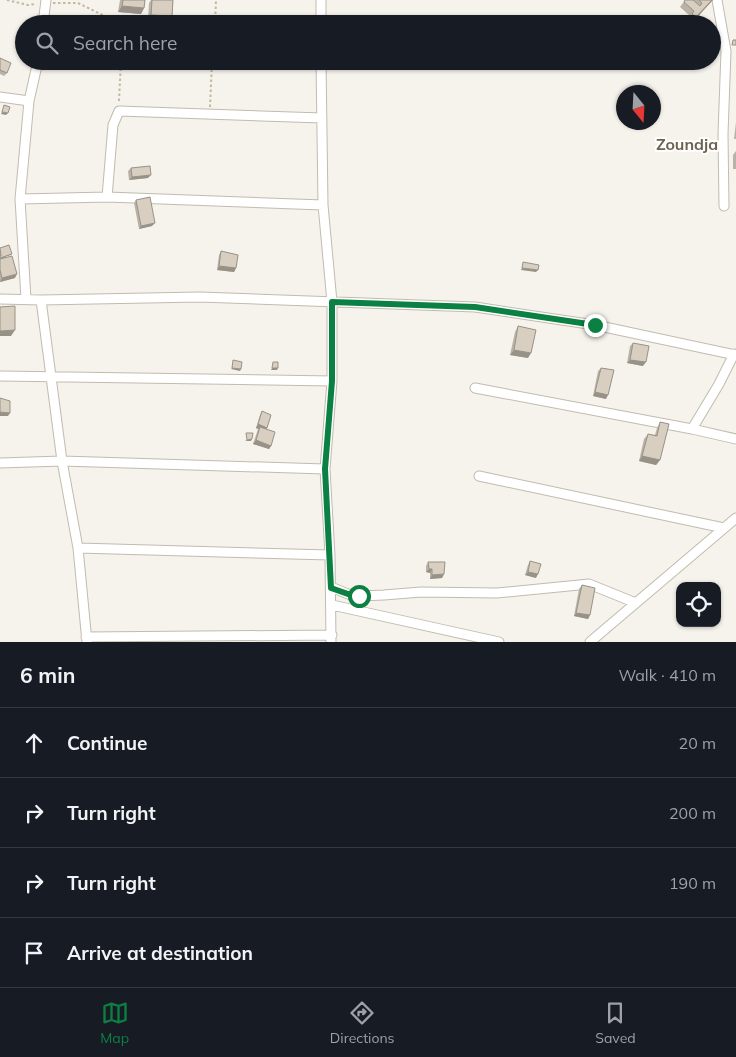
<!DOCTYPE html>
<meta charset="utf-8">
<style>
:root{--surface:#171b24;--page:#242831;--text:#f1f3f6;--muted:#9ea1a6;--line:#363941;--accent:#0b8043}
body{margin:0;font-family:Mulish,sans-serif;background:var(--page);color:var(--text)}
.controls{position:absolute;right:15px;bottom:15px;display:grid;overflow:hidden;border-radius:10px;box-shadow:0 1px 4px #0004}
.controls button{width:45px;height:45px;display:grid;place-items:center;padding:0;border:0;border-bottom:1px solid var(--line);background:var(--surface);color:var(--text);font:25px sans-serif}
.compass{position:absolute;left:616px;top:85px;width:45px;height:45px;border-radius:50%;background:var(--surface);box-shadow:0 1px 4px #0004;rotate:162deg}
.stop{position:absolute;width:15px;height:15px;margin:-11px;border:4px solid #0b8043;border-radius:50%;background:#fff}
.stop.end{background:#0b8043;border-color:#fff;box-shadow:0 1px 5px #0008}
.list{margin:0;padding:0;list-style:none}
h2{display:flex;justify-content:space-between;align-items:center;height:65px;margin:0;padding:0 20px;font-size:21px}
h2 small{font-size:16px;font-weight:400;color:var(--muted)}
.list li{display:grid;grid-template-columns:32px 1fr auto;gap:15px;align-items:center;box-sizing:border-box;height:70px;padding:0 20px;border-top:1px solid var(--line)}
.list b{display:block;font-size:19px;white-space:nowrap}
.list em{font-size:16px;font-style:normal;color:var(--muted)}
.icon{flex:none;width:28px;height:28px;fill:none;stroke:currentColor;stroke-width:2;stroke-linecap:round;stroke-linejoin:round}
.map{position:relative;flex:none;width:736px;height:642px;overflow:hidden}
.search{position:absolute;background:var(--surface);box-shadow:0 1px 4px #0004;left:15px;right:15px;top:15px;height:55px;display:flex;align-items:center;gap:12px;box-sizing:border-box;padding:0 18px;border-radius:28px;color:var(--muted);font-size:19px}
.sheet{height:345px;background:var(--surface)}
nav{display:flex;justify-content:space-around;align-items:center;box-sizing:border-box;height:70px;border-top:1px solid var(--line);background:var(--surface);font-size:14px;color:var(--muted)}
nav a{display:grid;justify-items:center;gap:2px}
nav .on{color:var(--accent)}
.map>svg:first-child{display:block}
</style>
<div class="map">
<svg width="736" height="642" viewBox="0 0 736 642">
<rect width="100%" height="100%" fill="#f6f3ec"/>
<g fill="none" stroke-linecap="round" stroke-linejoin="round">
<g stroke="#c2bbae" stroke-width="11">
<path id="minor" d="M321 0V24
M717 0 726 51 723 134 724 206
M43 24 46 0
M321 61 323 205 332 302V381L325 469 330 555 331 642
M0 97 29 101
M107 197 113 125 119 111 322 118
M20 199 107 197 323 205
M0 299 41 300 200 297 475 307 595 325 736 355
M26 299 20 199 29 101 38 61
M41 300 62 461 78 548 87 642
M0 376 332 381
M475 388 692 429 736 439
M692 429 719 384 734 354
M0 463 62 461 325 469
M479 476 724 528
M78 548 330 555
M331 587 348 594 359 596 384 595 421 592 497 593 589 584 636 603
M332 605 499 642
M86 637 332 635
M590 642 736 518"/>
</g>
<path stroke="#c4b79f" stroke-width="2" stroke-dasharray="2.5 2.5" stroke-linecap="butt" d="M7 0 28 5 36 4
M53 3H78L121 24
M215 24 216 0
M119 101 121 61
M210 107 212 61"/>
<use href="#minor" stroke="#fff" stroke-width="9"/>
</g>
<path fill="#bab2a6" d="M120 0H145L144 8 141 14 118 12Z
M151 0H173L172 16 170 20 148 19 149 3Z
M685 0H713L692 23 688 19 690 16 680 7Z
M0 58 7 73 4 76 0 74Z
M736 122V139H734Z
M736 151V169H733V155Z
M131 168 148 178 129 180 128 171Z
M136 200 152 226 139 229 134 203Z
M0 248 12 254 11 255 5 257 15 278 0 282Z
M221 251 236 268 234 272 217 270 219 255Z
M518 326 528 358 510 355 515 332Z
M633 343 643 366 627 363 630 346Z
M601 368 606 399 593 396 598 371Z
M262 411 267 428 266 429 271 446 269 449 253 444 258 429 256 428 260 415Z
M660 422V460L656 465 639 461 644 439 648 434 655 435 657 428Z
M530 561 536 578 525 575 528 565Z
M428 562 444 574 442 578 430 579V573L426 572V566Z
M582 585 590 615 588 619 574 616 579 589Z"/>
<path fill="#979187" d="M712 0H713L711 2 692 23 696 17Z
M122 6 144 8 141 14 118 12Z
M151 15 172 16 170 20 148 19Z
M2 112 8 113 6 115 1 114Z
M151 175 148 178 129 180 132 177Z
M155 223 152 226 139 229 141 226Z
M219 266 236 268 234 272 217 270Z
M522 268 538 270 536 272 521 270Z
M17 274 15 278 0 282 2 278Z
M15 330 11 336H0V331Z
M514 350 531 353 528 358 510 355Z
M630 360 646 362 643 366 627 363Z
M232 368 241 369 240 371 231 369Z
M272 368H278L277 370H271Z
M595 392 608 395 606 399 593 396Z
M0 412 10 413 8 416H0Z
M258 424 267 428 265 431 260 427 258 429 256 428Z
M252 439 251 441H245L247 440Z
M256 440 271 446 269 449 253 444Z
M642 456 660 460 656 465 639 461Z
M429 569H432L430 573 426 572Z
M528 572 538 574 536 578 525 575Z
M444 574 442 578 430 579 432 575Z
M576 613 590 615 588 619 574 616Z"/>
<path fill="#d8cfc1" stroke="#979187" d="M123 0H145L144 8 122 6Z
M152 0H173L172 16 151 15Z
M685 0H693L700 6 702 3 699 0H712L696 17 692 14 694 11 684 2Z
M733 40H736V45H732Z
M0 58 11 63 7 73 0 70Z
M4 105 10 107 8 113 2 112Z
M150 166 151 175 132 177 131 168Z
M150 197 155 223 141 226 136 200Z
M9 245 12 254 0 258V256H1L0 248Z
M221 251 238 255 236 268 219 266Z
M12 256 17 274 2 278 0 270V259Z
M523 262 539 265 538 270 522 268Z
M15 306V330L0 331V307Z
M518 326 536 330 531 353 514 350Z
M633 343 649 346 646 362 630 360Z
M233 360 242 362 241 369 232 368Z
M273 362H278V368H272Z
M601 368 614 370 608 395 595 392Z
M0 398 10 401V413L0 412Z
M262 411 271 415 267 428 258 424Z
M660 422 669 424 660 460 642 456 648 434 657 436Z
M260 427 275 432 271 446 256 440Z
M246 433H253L252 439 247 440Z
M530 561 541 564 538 574 528 572Z
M428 562H445L444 574 432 575V569H429Z
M582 585 595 588 590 615 576 613Z"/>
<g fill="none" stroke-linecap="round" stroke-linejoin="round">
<path stroke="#0b8043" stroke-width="6" d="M359 596 348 594 331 588 325 469 332 381V302L475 307 595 325"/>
</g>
<g text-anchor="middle" stroke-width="4" stroke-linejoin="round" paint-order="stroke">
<g font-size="16" font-weight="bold" fill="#6e6250" stroke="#fff">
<text x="687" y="150">Zoundja</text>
</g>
</g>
</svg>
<div class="controls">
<button><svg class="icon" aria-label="locate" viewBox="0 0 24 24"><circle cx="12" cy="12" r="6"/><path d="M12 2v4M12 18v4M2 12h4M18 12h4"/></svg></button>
</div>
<svg class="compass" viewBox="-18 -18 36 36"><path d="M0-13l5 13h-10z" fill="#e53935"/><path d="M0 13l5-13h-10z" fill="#9ea1a6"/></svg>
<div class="stop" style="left:359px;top:596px"></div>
<div class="stop end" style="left:595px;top:325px"></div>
<div class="search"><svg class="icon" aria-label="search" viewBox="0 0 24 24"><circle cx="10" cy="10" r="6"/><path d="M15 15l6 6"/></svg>Search here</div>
</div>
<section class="sheet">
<h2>6 min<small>Walk · 410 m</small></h2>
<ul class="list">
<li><svg class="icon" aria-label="ahead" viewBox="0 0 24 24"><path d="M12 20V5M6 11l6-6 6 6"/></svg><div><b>Continue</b></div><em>20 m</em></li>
<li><svg class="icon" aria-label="right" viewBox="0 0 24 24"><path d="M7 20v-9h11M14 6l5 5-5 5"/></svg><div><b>Turn right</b></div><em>200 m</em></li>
<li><svg class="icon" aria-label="right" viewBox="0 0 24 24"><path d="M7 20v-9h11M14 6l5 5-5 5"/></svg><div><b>Turn right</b></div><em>190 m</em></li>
<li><svg class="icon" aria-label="arrive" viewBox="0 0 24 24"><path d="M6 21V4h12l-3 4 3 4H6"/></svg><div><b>Arrive at destination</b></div></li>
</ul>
</section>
<nav>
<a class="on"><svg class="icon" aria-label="map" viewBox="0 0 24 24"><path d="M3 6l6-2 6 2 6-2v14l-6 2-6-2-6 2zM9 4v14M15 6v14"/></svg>Map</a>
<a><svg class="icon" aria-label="directions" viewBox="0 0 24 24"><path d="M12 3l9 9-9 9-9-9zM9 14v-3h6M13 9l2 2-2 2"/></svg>Directions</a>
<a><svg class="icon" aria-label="saved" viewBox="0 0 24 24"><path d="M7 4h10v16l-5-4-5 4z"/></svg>Saved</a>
</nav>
